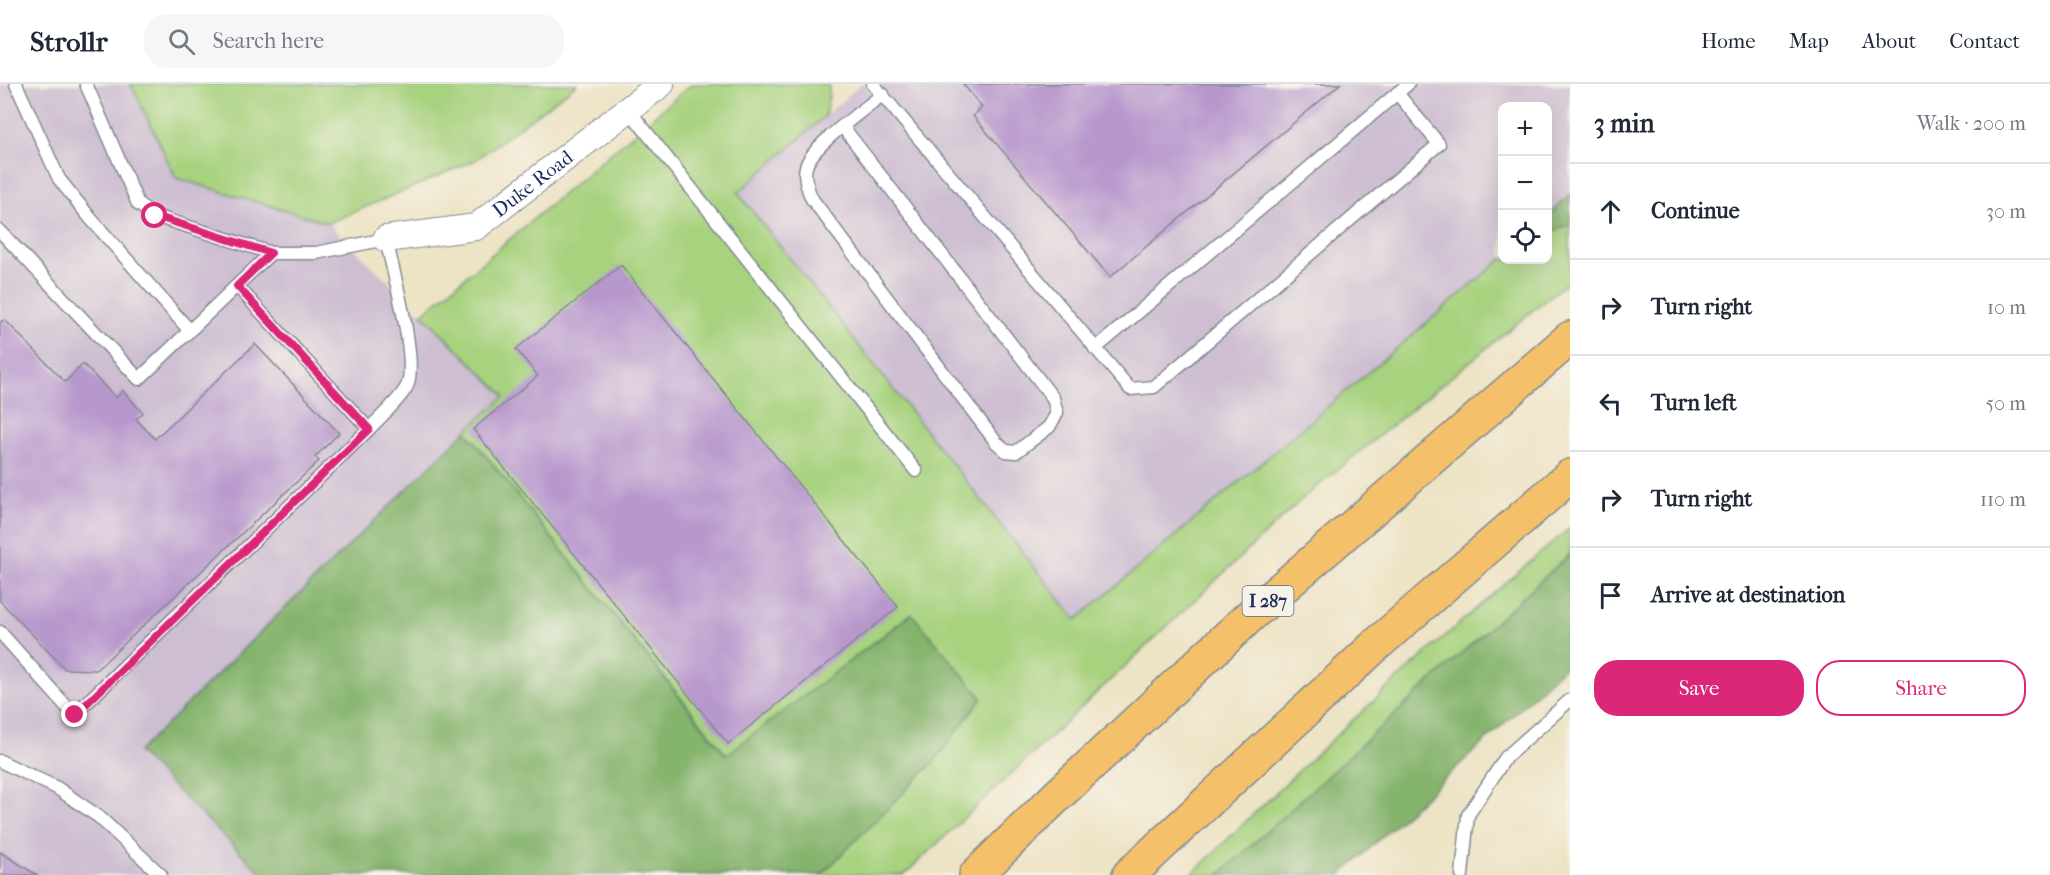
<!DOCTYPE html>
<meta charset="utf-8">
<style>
:root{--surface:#fff;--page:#f6f6f7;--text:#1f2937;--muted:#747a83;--line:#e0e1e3;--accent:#db2777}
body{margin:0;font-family:"IM FELL French Canon",serif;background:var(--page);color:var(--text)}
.controls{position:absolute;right:18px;top:18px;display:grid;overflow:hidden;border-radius:12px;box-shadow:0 6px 24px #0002}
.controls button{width:54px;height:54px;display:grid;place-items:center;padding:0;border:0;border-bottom:2px solid var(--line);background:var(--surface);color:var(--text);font:30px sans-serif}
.stop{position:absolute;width:18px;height:18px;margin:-14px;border:4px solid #db2777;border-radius:50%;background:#fff}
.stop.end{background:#db2777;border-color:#fff;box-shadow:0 2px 6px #0008}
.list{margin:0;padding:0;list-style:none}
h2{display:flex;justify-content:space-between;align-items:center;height:78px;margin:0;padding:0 24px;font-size:26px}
h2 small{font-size:20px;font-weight:400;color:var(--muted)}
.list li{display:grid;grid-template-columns:39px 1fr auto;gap:18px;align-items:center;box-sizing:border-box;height:96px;padding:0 24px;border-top:2px solid var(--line)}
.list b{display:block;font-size:22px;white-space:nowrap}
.list em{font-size:20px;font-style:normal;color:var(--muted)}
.actions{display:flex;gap:12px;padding:18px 24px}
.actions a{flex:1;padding:14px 0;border:2px solid var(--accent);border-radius:24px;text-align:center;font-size:21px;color:var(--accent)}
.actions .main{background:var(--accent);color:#fff}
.icon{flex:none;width:33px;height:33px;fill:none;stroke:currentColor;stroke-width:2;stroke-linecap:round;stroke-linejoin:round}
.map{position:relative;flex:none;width:1570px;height:791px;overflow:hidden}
header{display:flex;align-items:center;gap:36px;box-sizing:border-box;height:84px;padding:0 30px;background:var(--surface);border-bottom:2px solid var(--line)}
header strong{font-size:28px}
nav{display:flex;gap:33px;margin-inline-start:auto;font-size:21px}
.search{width:420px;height:54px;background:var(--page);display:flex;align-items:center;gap:15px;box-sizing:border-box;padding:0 21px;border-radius:24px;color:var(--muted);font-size:22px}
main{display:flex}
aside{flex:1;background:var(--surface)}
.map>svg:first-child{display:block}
</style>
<header>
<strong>Strollr</strong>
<div class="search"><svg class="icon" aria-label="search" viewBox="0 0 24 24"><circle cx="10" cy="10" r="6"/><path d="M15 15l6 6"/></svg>Search here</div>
<nav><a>Home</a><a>Map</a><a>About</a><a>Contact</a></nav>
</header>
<main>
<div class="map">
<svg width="1570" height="791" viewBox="0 0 1570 791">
<rect width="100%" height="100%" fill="#f7f3e8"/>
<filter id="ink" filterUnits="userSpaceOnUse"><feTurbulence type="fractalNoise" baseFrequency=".0167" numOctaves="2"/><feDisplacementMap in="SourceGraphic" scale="12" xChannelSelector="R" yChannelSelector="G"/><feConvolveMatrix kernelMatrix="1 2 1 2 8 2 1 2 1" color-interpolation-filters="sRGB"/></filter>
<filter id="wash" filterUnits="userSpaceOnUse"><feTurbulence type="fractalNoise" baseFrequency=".008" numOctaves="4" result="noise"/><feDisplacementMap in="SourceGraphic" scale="24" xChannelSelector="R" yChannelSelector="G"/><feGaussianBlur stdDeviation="1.35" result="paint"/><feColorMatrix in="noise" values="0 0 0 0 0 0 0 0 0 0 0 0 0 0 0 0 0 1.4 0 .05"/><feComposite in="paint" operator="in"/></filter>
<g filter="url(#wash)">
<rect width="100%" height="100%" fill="#ede3c5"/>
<path fill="#cdbed2" d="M0 0H131L176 94 328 139 505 312 466 347 138 668 263 791H0Z
M861 0H1570V110L1548 133V22H1502V175L1076 536 737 109Z"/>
<path fill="#a7d27e" stroke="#61806e" stroke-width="1.5" d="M131 0H577L474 77 328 139 176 94Z
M692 0H829V12L825 32 738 109 1076 536 1502 175 1548 176V149L1570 140V196L1303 414 904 791H821L933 679 982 614 911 530 727 671 466 347 505 312 422 230Z
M1570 444V470L1219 791H1191C1313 671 1439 554 1570 444Z"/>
<path fill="#85b46d" stroke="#507266" stroke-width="1.5" d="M1570 110V140L1548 149V133Z
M466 347 726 671 912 530 982 614 933 679 821 791H263L138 668Z
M1570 470V578L1341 791H1219Z"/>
<g id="blocks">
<path fill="#b798cd" d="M963 0H1340L1110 193 973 32 982 23Z
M621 181 898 523 728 660 473 345 538 292 516 265Z
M5 236 65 298 83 280 116 314 123 307 143 329 136 335 155 355 255 260 339 349 315 373 319 377 96 586 65 585 0 517V238Z
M0 768 37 791H0Z"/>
</g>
</g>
<g filter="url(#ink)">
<use href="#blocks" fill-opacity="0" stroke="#848992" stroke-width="1.5"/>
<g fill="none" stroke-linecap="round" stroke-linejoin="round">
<g stroke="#848992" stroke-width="15">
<path id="lane" d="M16 0 59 95 91 135 190 247
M873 0 1130 305 1154 303 1439 60 1397 9
M628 25 916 387
M843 43 1053 314 1057 329 1049 343 1016 368 1006 367 996 358 812 115C808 106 803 93 806 83 811 62 864 26 883 10
M0 147 139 295 271 169
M237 202 369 345
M1095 265 1408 0
M0 548 74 631 369 345C381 332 397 319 406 304 420 281 392 184 386 155L316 169H271L155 132 138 120 86 0
M0 677 57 704 99 733 161 791
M1462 791 1468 731 1506 673 1570 616"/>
</g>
<g stroke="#848992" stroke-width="28">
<g id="street">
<path id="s1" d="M386 155 476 143 661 0"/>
</g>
</g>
<g stroke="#848992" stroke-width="36">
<path id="highway" d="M976 791 1057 712 1251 531 1570 254
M1129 791 1376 561 1570 392"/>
</g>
<use href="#lane" stroke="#fff" stroke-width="12"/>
<use href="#street" stroke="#fff" stroke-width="26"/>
<use href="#highway" stroke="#f4c16b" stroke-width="33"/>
</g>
</g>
<g fill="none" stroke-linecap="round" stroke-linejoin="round" filter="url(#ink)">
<path stroke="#db2777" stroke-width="8" d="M75 631 369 345 237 202 271 169 155 132"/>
</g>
<g text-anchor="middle" stroke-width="4.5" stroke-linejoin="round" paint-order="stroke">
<rect fill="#f7f3e8" stroke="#5d6a87" stroke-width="1.5" x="1242.5" y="502" width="51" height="30" rx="4.5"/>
<g font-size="18" font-weight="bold" fill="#1b2f5e">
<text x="1268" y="523">I 287</text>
</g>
<g font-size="20" fill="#1b2f5e" stroke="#f7f3e8">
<text dy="7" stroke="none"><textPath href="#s1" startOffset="162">Duke Road</textPath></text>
</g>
</g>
</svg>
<div class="controls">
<button>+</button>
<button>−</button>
<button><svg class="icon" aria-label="locate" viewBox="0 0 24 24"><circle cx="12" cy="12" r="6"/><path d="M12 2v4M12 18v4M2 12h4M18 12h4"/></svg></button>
</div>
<div class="stop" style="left:155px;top:132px"></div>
<div class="stop end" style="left:75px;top:631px"></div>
</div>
<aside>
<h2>3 min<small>Walk · 200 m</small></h2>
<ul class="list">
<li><svg class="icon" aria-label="ahead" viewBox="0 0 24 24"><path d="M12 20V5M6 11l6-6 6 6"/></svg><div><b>Continue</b></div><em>30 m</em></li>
<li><svg class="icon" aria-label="right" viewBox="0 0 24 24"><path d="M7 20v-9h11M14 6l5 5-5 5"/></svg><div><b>Turn right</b></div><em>10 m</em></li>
<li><svg class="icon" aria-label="left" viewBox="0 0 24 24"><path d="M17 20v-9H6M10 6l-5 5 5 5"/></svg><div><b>Turn left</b></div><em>50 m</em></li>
<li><svg class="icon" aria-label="right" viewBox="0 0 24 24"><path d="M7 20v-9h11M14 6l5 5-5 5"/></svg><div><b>Turn right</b></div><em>110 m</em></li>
<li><svg class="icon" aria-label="arrive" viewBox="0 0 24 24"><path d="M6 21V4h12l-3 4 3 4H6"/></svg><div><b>Arrive at destination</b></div></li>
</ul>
<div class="actions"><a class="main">Save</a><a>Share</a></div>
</aside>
</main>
